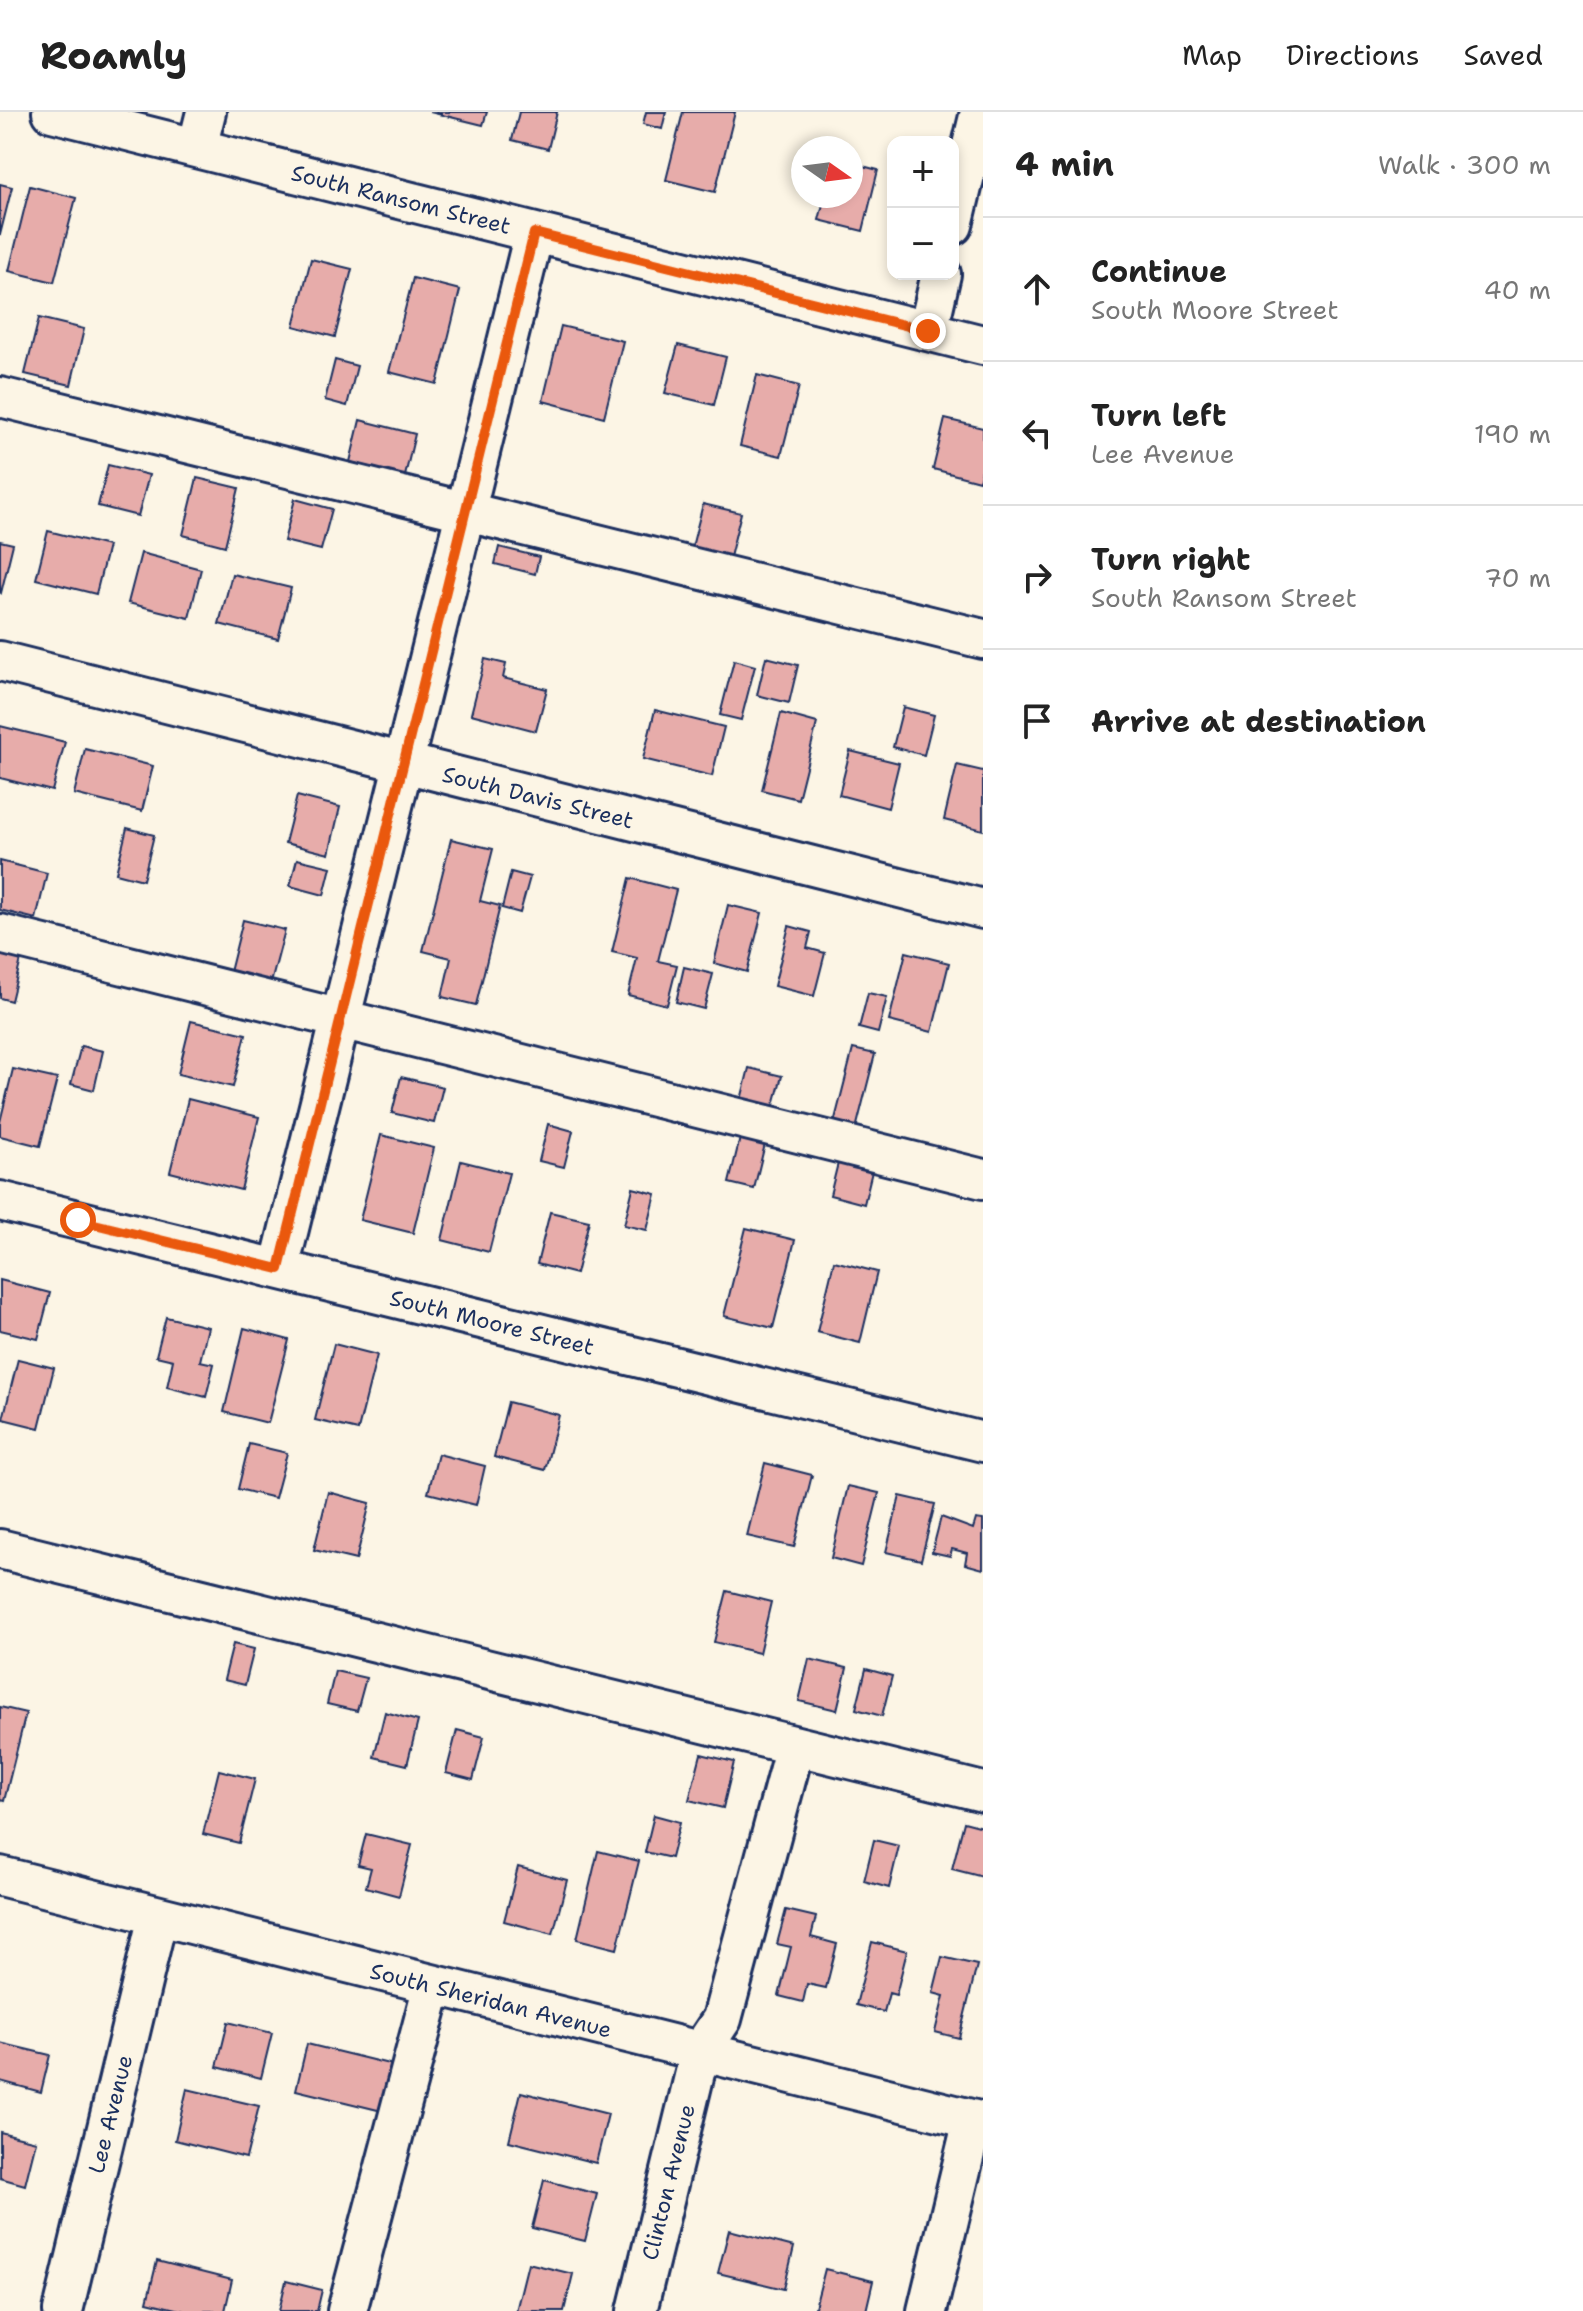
<!DOCTYPE html>
<meta charset="utf-8">
<style>
:root{--surface:#fff;--page:#f2f2f2;--text:#222;--muted:#767676;--line:#e0e0e0}
body{margin:0;font-family:"Shantell Sans",sans-serif;background:var(--page);color:var(--text)}
.controls{position:absolute;right:24px;top:24px;display:grid;overflow:hidden;border-radius:16px;box-shadow:0 4px 12px #0003}
.controls button{width:72px;height:72px;display:grid;place-items:center;padding:0;border:0;border-bottom:2px solid var(--line);background:var(--surface);color:var(--text);font:40px sans-serif}
.compass{position:absolute;left:791px;top:24px;width:72px;height:72px;border-radius:50%;background:var(--surface);box-shadow:0 4px 12px #0003;rotate:104deg}
.stop{position:absolute;width:24px;height:24px;margin:-18px;border:6px solid #ea580c;border-radius:50%;background:#fff}
.stop.end{background:#ea580c;border-color:#fff;box-shadow:0 2px 8px #0008}
.list{margin:0;padding:0;list-style:none}
h2{display:flex;justify-content:space-between;align-items:center;height:104px;margin:0;padding:0 32px;font-size:34px}
h2 small{font-size:26px;font-weight:400;color:var(--muted)}
.list li{display:grid;grid-template-columns:52px 1fr auto;gap:24px;align-items:center;box-sizing:border-box;height:144px;padding:0 32px;border-top:2px solid var(--line)}
.list b{display:block;font-size:30px;white-space:nowrap}
.list p{margin:0;font-size:26px;white-space:nowrap;color:var(--muted)}
.list em{font-size:26px;font-style:normal;color:var(--muted)}
.icon{flex:none;width:44px;height:44px;fill:none;stroke:currentColor;stroke-width:2;stroke-linecap:round;stroke-linejoin:round}
.map{position:relative;flex:none;width:983px;height:2199px;overflow:hidden}
header{display:flex;align-items:center;gap:48px;box-sizing:border-box;height:112px;padding:0 40px;background:var(--surface);border-bottom:2px solid var(--line)}
header strong{font-size:38px}
nav{display:flex;gap:44px;margin-inline-start:auto;font-size:28px}
main{display:flex}
aside{flex:1;background:var(--surface)}
.map>svg:first-child{display:block}
</style>
<header>
<strong>Roamly</strong>
<nav><a>Map</a><a>Directions</a><a>Saved</a></nav>
</header>
<main>
<div class="map">
<svg width="983" height="2199" viewBox="0 0 983 2199">
<rect width="100%" height="100%" fill="#fcf5e5"/>
<filter id="ink" filterUnits="userSpaceOnUse"><feTurbulence type="fractalNoise" baseFrequency=".0125" numOctaves="2"/><feDisplacementMap in="SourceGraphic" scale="16" xChannelSelector="R" yChannelSelector="G"/><feConvolveMatrix kernelMatrix="1 2 1 2 8 2 1 2 1" color-interpolation-filters="sRGB"/></filter>
<g filter="url(#ink)">
<path fill="#e7acaa" stroke="#1b2f5e" stroke-width="2" d="M430 0H487L483 13Z
M519 0H557L548 37 512 28Z
M646 0H666L662 17 643 12Z
M683 0H735L715 80 666 68Z
M851 51 878 58 863 119 819 108 825 84H851Z
M0 72 12 75 0 123Z
M30 74 76 86 54 170 9 159Z
M311 147 352 157 335 225 294 214Z
M413 166 460 178 437 272 389 260Z
M39 206 84 217 71 273 25 262Z
M561 214 623 229 604 305 543 289Z
M678 233 726 245 714 293 665 281Z
M335 248 357 254 347 294 325 288Z
M757 263 799 274 781 344 740 334Z
M945 307 983 316V354L979 369 933 357Z
M360 308 415 322 405 364 350 350Z
M108 353 149 363 138 404 98 394Z
M197 366 239 376 225 434 183 423Z
M295 387 332 397 321 438 284 429Z
M703 392 741 401 730 445 692 435Z
M48 419 108 434 96 482 36 467Z
M0 429 13 432 1 481 0 480Z
M499 435 539 445 535 462 495 452Z
M141 441 201 457 189 506 128 491Z
M232 462 291 476 278 527 219 512Z
M766 545 798 553 789 591 757 583Z
M485 547 506 552 503 566 547 577 536 619 471 602Z
M734 548 755 554 741 608 720 603Z
M903 595 934 603 924 643 893 635Z
M655 598 724 615 712 664 643 647Z
M781 601 817 611 798 687 762 678Z
M0 614 65 630 52 679 0 666Z
M85 637 153 654 142 699 74 682Z
M850 639 899 651 888 696 839 683Z
M957 653 983 659V718L944 708Z
M297 684 340 695 329 742 285 731Z
M127 716 154 723 143 768 116 761Z
M451 727 493 737 480 789 500 794 476 893 442 885 451 846 423 839Z
M297 747 331 755 324 783 290 774Z
M0 749 47 761 36 807 0 798Z
M511 760 530 765 520 801 502 796Z
M630 766 676 778 658 849 677 853 667 893 628 883 637 846 612 840Z
M728 793 762 801 747 860 714 851Z
M243 808 285 818 271 871 230 860Z
M789 814 811 820 807 836 825 841 814 884 774 874Z
M0 829 24 835 11 889 0 886Z
M906 840 949 851 932 920 889 909Z
M684 855 713 862 704 897 676 890Z
M868 881 887 885 878 921 859 916Z
M191 909 246 922 233 975 178 962Z
M81 934 103 939 94 978 71 972Z
M853 937 875 942 854 1025 832 1019Z
M749 956 782 964 772 1000 740 992Z
M13 957 57 967 40 1034 0 1024V1010Z
M401 965 443 975 434 1011 392 1001Z
M188 987 259 1005 241 1078 170 1060Z
M548 1012 573 1019 564 1055 539 1049Z
M381 1023 434 1036 413 1121 360 1108Z
M740 1026 765 1032 754 1077 729 1071Z
M840 1043 874 1051 864 1092 830 1083Z
M461 1049 509 1061 489 1140 442 1128Z
M633 1076 656 1082 647 1118 624 1113Z
M550 1100 589 1109 576 1162 537 1152Z
M746 1116 795 1128 773 1216 724 1204Z
M834 1149 877 1160 860 1231 817 1220Z
M0 1168 50 1181 38 1227 0 1218Z
M166 1205 208 1215 200 1249 214 1252 206 1285 167 1275 173 1248 156 1244Z
M244 1216 289 1228 268 1311 224 1300Z
M334 1232 377 1243 358 1318 315 1308Z
M18 1247 54 1256 39 1316 3 1307Z
M508 1290 559 1303 545 1358 494 1345Z
M249 1332 287 1341 275 1386 238 1377Z
M438 1342 485 1354 476 1393 428 1381Z
M765 1351 812 1363 794 1435 747 1424Z
M848 1374 879 1381 861 1454 831 1446Z
M328 1380 370 1391 356 1448 314 1438Z
M900 1384 935 1392 921 1448 886 1440Z
M941 1405 973 1417 976 1407 983 1408V1457L965 1452 967 1441 952 1437 950 1444 932 1440Z
M727 1479 771 1490 759 1541 714 1530Z
M233 1532 254 1537 245 1573 224 1568Z
M809 1547 847 1556 837 1598 799 1589Z
M866 1557 892 1564 882 1604 856 1597Z
M335 1559 366 1566 357 1599 327 1592Z
M0 1595 26 1601 4 1689 0 1688Z
M385 1600 418 1609 407 1653 374 1645Z
M457 1618 484 1625 473 1668 446 1661Z
M701 1642 734 1650 723 1696 689 1688Z
M219 1658 255 1667 239 1731 203 1722Z
M654 1703 680 1710 671 1746 645 1740Z
M964 1710 983 1715V1765L952 1757Z
M366 1722 412 1733 399 1784 366 1775 371 1756 358 1753Z
M874 1728 899 1734 889 1776 864 1769Z
M598 1739 639 1749 617 1837 577 1827Z
M518 1755 567 1768 553 1822 504 1809Z
M786 1798 816 1805 811 1825 837 1832 826 1876 807 1872 803 1890 779 1884 791 1835 777 1832Z
M872 1830 907 1839 896 1883 889 1881 884 1900 856 1893Z
M942 1845 977 1853 959 1926 935 1920 944 1884 933 1881Z
M228 1910 272 1921 261 1966 217 1955Z
M0 1931 50 1943 41 1980 0 1969Z
M307 1932 393 1953 382 1999 296 1978Z
M187 1977 259 1994 246 2046 175 2028Z
M521 1980 608 2002 596 2051 509 2029Z
M0 2020 36 2029 25 2073 0 2066Z
M544 2068 597 2082 585 2129 532 2116Z
M729 2118 794 2135 784 2177 718 2161Z
M157 2149 232 2168 225 2199H184L147 2190Z
M528 2151 573 2162 564 2199H516Z
M825 2157 873 2169 866 2199H814Z
M286 2169 322 2178 317 2199H279Z"/>
<g fill="none" stroke-linecap="round" stroke-linejoin="round">
<g stroke="#1b2f5e" stroke-width="44">
<path id="minor" d="M52 0 983 233
M197 36 206 0
M953 113 980 0
M928 219 941 162
M0 285 983 527
M0 549 983 797
M0 822 983 1067
M0 1089 983 1330
M279 1157 534 121
M0 1437 983 1680
M0 1764 983 2010
M63 2199 158 1804
M347 2199 433 1873
M637 2199 700 1940 722 1907 795 1634
M927 2199 973 2008"/>
</g>
<use href="#minor" stroke="#fcf5e5" stroke-width="38"/>
</g>
</g>
<g fill="none" stroke-linecap="round" stroke-linejoin="round" filter="url(#ink)">
<path stroke="#ea580c" stroke-width="10" d="M78 1108 279 1157 534 121 928 219"/>
</g>
<g text-anchor="middle" stroke-width="8" stroke-linejoin="round" paint-order="stroke">
<g font-size="22" fill="#1b2f5e" stroke="#fcf5e5">
<text transform="translate(401 87) rotate(14)" y="8">South Ransom Street</text>
<text transform="translate(538 685) rotate(14)" y="8">South Davis Street</text>
<text transform="translate(492 1210) rotate(14)" y="8">South Moore Street</text>
<text transform="translate(491 1888) rotate(14)" y="8">South Sheridan Avenue</text>
<text transform="translate(110 2002) rotate(-76)" y="8">Lee Avenue</text>
<text transform="translate(668 2070) rotate(-76)" y="8">Clinton Avenue</text>
</g>
</g>
</svg>
<div class="controls">
<button>+</button>
<button>−</button>
</div>
<svg class="compass" viewBox="-18 -18 36 36"><path d="M0-13l5 13h-10z" fill="#e53935"/><path d="M0 13l5-13h-10z" fill="#767676"/></svg>
<div class="stop" style="left:78px;top:1108px"></div>
<div class="stop end" style="left:928px;top:219px"></div>
</div>
<aside>
<h2>4 min<small>Walk · 300 m</small></h2>
<ul class="list">
<li><svg class="icon" aria-label="ahead" viewBox="0 0 24 24"><path d="M12 20V5M6 11l6-6 6 6"/></svg><div><b>Continue</b><p>South Moore Street</p></div><em>40 m</em></li>
<li><svg class="icon" aria-label="left" viewBox="0 0 24 24"><path d="M17 20v-9H6M10 6l-5 5 5 5"/></svg><div><b>Turn left</b><p>Lee Avenue</p></div><em>190 m</em></li>
<li><svg class="icon" aria-label="right" viewBox="0 0 24 24"><path d="M7 20v-9h11M14 6l5 5-5 5"/></svg><div><b>Turn right</b><p>South Ransom Street</p></div><em>70 m</em></li>
<li><svg class="icon" aria-label="arrive" viewBox="0 0 24 24"><path d="M6 21V4h12l-3 4 3 4H6"/></svg><div><b>Arrive at destination</b></div></li>
</ul>
</aside>
</main>
